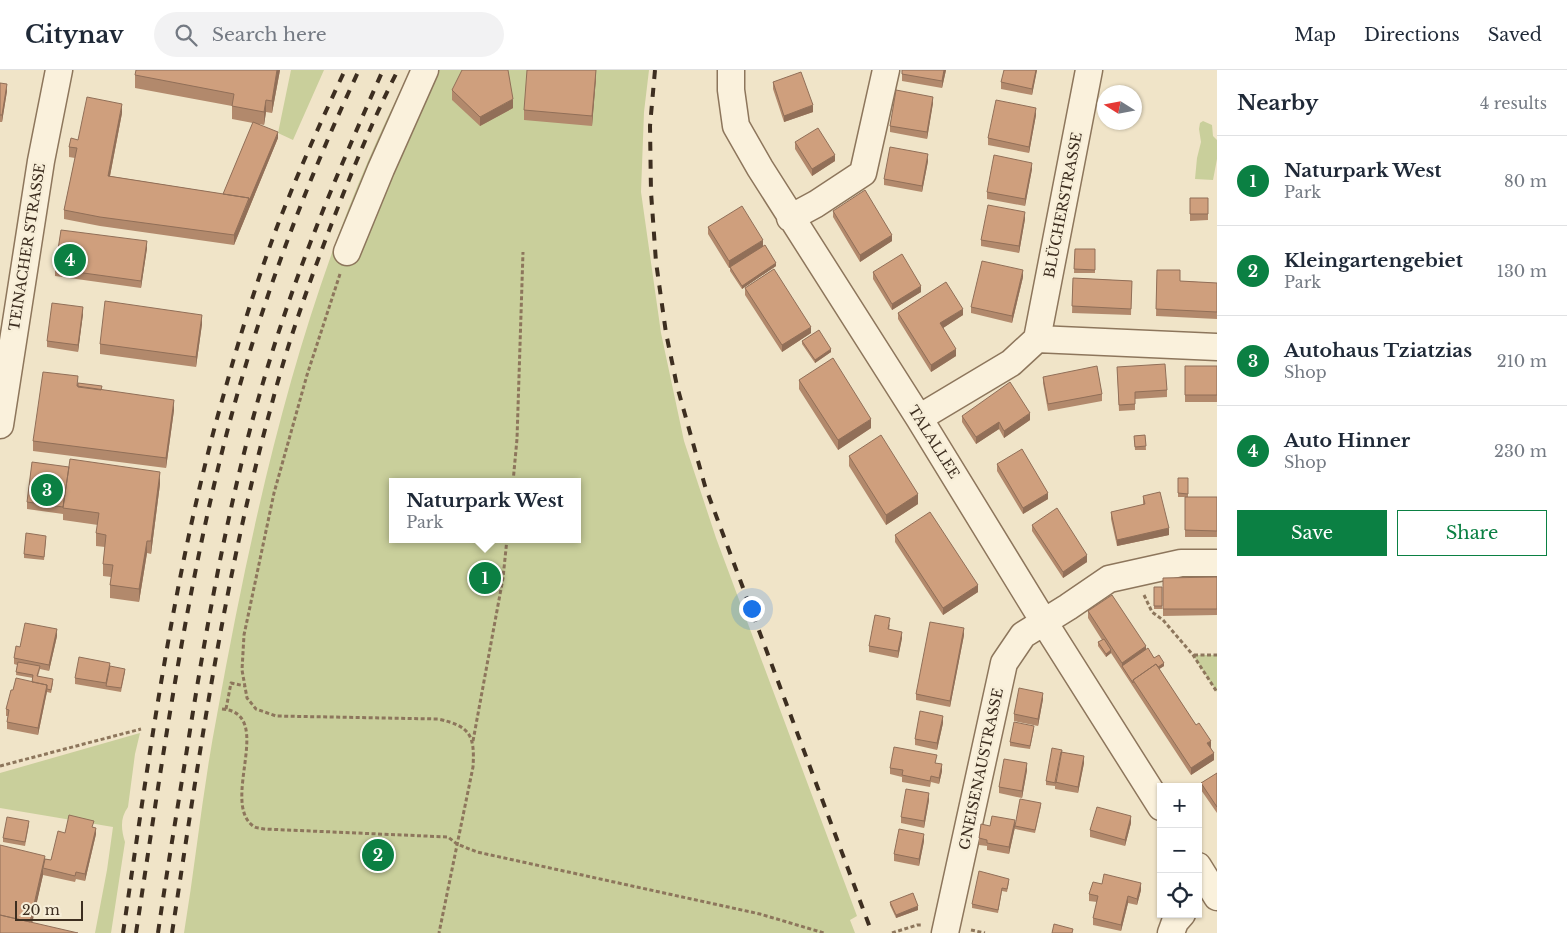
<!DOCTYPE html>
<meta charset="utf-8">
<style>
:root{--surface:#fff;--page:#f2f2f3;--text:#1f2937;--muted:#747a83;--line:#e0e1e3;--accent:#0b8043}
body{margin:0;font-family:"Libre Baskerville",serif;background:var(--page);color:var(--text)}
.controls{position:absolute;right:15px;bottom:15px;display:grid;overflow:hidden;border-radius:0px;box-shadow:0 1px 4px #0004}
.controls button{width:45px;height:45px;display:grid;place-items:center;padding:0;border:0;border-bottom:1px solid var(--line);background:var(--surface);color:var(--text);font:25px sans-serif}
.compass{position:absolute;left:1097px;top:15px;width:45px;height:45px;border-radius:50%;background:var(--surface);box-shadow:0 1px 4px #0004;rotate:281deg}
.scale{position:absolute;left:15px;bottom:12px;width:68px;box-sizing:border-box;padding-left:5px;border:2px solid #3d2e20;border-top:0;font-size:14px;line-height:18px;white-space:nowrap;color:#3d2e20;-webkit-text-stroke:4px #f7eed8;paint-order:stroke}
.you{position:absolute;left:751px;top:538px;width:18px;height:18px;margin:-12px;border:4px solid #fff;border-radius:50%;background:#1a73e8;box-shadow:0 0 0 8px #1a73e833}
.badge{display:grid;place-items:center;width:32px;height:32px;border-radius:50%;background:var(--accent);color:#fff;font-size:16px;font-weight:700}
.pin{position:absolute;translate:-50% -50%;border:2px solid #fff;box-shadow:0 1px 5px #0006}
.popup{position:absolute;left:389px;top:408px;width:192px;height:65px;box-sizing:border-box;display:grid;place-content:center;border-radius:0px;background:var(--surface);filter:drop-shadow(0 1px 4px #0005);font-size:16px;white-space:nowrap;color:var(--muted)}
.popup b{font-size:19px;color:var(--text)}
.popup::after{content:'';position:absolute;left:50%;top:100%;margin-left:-10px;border:10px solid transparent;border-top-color:var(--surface)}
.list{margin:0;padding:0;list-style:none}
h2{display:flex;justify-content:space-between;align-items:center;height:65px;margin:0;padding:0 20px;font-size:21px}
h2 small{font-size:16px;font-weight:400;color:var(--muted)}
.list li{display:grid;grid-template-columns:32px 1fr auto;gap:15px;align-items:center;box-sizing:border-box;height:90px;padding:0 20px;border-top:1px solid var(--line)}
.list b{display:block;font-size:19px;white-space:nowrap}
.list p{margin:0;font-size:16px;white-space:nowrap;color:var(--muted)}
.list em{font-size:16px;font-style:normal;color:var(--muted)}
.actions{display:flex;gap:10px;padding:15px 20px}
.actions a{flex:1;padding:11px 0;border:1px solid var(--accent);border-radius:0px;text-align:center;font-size:18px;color:var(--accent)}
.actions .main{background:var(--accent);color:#fff}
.icon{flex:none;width:28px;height:28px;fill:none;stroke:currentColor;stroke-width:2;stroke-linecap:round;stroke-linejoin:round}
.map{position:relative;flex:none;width:1217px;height:863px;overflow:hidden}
header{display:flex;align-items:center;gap:30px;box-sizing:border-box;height:70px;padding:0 25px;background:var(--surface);border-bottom:1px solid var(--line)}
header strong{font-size:24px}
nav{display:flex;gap:28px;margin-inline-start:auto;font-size:18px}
.search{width:350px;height:45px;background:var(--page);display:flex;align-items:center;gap:12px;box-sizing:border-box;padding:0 18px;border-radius:28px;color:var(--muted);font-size:19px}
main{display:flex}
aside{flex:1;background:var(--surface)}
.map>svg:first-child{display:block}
</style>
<header>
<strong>Citynav</strong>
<div class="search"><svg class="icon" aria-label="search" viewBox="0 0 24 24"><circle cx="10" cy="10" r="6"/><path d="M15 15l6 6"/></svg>Search here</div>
<nav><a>Map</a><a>Directions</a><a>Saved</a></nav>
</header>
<main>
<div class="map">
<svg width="1217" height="863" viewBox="0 0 1217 863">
<rect width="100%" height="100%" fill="#f0e4c8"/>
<path fill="#c9cf9b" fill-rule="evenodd" d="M291 0H324L293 70 278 63Z
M411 0H649L644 42 641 122 661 263 684 371 716 468 857 846 850 850 855 863H184C196 790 203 717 217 645 257 424 307 201 411 0ZM392 412H578V469H392Z
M1203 51 1212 55 1213 66 1217 70V89L1213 110 1195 109 1197 88 1201 72 1199 59 1200 53Z
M1193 585H1217V622Z
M140 663 135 684 128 737C120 748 121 759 125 772L111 863H95L107 800 113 757 0 738V703Z"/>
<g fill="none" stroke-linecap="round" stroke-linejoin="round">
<g stroke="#8d765c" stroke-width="29">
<path id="minor" d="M731 0V20L736 56 760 98 919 348 1044 552 1161 737
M790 148 816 134 863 103 886 0
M347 182 381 99 425 0
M1037 269 1089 0
M919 348 1011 293 1037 269 1217 277
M0 355 41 91 59 0
M1198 796 1217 827
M945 863 1004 593 1023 565 1068 537 1109 509 1181 493H1217
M1171 863 1175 852 1182 844"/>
</g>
<path stroke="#8d765c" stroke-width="3" stroke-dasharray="4 2.5" stroke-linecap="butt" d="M340 204 307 305 274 423 244 565 242 600 247 628 256 639 276 646 438 649C470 656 475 665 473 697L439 863
M513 412 517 369 523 182
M1144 525 1152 542 1163 550 1193 585 1217 622
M1194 585H1217
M222 639C276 643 220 731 253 756 255 758 260 758 264 759L448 767 457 774 477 782 760 844 824 863
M226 639 231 613 245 616
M473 671 503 508 507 469
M0 696 141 659
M971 860 985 863
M892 863 917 855H922"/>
<use href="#minor" stroke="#faf1dc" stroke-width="26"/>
<path stroke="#3d2e20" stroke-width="4" stroke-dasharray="9 9" stroke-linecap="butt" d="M655 0 650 56 651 122 656 192 666 263 677 316 705 416 872 863
M123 863C150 681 174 497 225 320 241 262 259 204 280 149 300 98 322 49 345 0
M136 863C159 712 180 560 215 411 248 269 297 132 359 0
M158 863C168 793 180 724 191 654 213 517 239 378 284 246 312 162 347 81 383 0
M172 863C199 687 224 509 271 337 289 267 314 199 340 132 358 87 376 43 398 0"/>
</g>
<path fill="#b2896c" d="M280 0 272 43 266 42 264 55 259 54 278 68 234 175 100 156 64 149V140L75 88 69 87V77L78 70 122 43 110 106 223 124 253 53 232 49V36L135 18V5Z
M902 0H946L942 18 902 11Z
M1037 0 1032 25 1001 19V12Z
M596 8 592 56 524 50V40Z
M773 12 813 42 784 52 773 19Z
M0 13 7 21 2 52H0Z
M452 20 513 38 480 56 452 30Z
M933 33 927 69 890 62V56Z
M1036 45 1029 83 988 75V68Z
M795 72 835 91 812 106 795 79Z
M928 91 922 122 884 115V109Z
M1032 99 1025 136 987 129V122Z
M1190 128H1208V150L1190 151Z
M833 141 892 171 860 192 833 147Z
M1025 149 1019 183 981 176V170Z
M708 157 763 176 776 196 742 219 730 201V197L734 195 729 198 708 164Z
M147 178 141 218 55 206V199Z
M1075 179H1095V203H1074Z
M1157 200 1180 211 1217 213V249L1156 246Z
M873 202 921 222 892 240 873 209Z
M1023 207 1012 253 971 243V237Z
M1073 208 1132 211 1131 245 1072 243Z
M745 218 811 263 782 282 745 225Z
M898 243 963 245 943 258 956 286 931 302 898 249Z
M83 244 78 282 47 277V271Z
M202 254 196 297 100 284V274Z
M802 271 831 282 815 293 802 274Z
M1185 296H1217V332H1185Z
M1117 297 1167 320V327L1135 329V340L1119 341Z
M1043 307 1102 324V331L1048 341 1043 313Z
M799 310 871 358 838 380 799 319Z
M78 313 174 340 166 398 33 381V371Z
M962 346 1030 350 1004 368 999 359 976 374 962 352Z
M1145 365 1146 380H1135L1134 366Z
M849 386 918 434 886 455 849 396Z
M997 394 1048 429 1023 444 997 401Z
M1178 408H1188V427H1217V467H1185V427H1178Z
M160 414 151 484 147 483 139 532 110 528V515L111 507 103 506V494L105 477 96 476V463L98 455 63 450V444L27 439V432Z
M1143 426 1169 465 1117 476 1111 449V442L1143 435Z
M1032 455 1087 492 1063 508 1032 461Z
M895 465 978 522 943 545 895 472Z
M46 470 44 490 24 488V484Z
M1217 507V545L1163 546V508Z
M1154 517H1162V539H1154Z
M1088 541 1146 580 1164 596 1159 599 1211 678 1214 690 1191 705 1111 583 1106 587 1098 576V572L1102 570 1088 548Z
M890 554 889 560 902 568 898 588 869 582V576Z
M964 565 950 637 916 630V624Z
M57 566 49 601 40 599 38 606 53 613 51 623 47 622 38 665 7 659V652L8 646H6V639L13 620 32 612 33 608 16 605 17 595 14 594V588L20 577Z
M125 602 121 622 75 614V608Z
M1043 629 1038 656 1014 651V644Z
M943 653 937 680 915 675V669Z
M1034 659 1030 679 1010 676V672Z
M1062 682 1084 693 1078 723 1055 719V716L1046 715V711Z
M936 693 942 701 939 714 931 712 930 717 902 712V707L890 704V698Z
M1027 700 1022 728 999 723V717Z
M1217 703V743L1201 720V713Z
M929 730 924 758 901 753V747Z
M1041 736 1035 763 1015 759V756Z
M1131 753 1125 776 1090 767V760Z
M29 755 25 776 3 772V768Z
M990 756 1015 757 1009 784 987 780V776L979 775V768Z
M94 757 96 764 85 811 76 809 75 812 43 805 32 852 0 863 45 789 51 790 65 763Z
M924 771 919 796 894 791V784Z
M1009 812 1007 822 1002 821 998 843 972 838V834Z
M1102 814 1141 820 1137 835 1128 833 1121 861 1093 855V848L1097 832 1089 831V824Z
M890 832 918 840 896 848 890 835Z"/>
<path fill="#916f58" d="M277 0H280L272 43V31Z
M596 0V8L592 56V46Z
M944 0H946L942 18V11Z
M1036 0H1037L1032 25V19Z
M7 14V21L2 52V45Z
M933 27V33L927 69V62Z
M513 29V38L480 56V47Z
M266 30V42L264 55V42Z
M122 34V43L108 116V106Z
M813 35V42L784 52V46Z
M1036 38V45L1029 83V77Z
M278 62V68L234 175V165Z
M928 84V91L922 122V116Z
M835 85V91L812 106V99Z
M1032 93V99L1025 136V129Z
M1025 142V149L1019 183V176Z
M892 165V171L860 192V185Z
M763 170V177L729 198V191Z
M147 171V178L141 218V211Z
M776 193V196L742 219V216Z
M1023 200V207L1012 253V246Z
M921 216V222L892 240V234Z
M83 237V244L78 282V275Z
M963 239V245L940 260V253Z
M202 245V254L196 297V287Z
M811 257V263L782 282V275Z
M831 279V282L815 293V290Z
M956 279V286L931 302V295Z
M174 330V340L166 398V388Z
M1030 343V350L1004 368V361Z
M871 349V358L838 380V370Z
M999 352V359L976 374V367Z
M160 402V414L151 484V471Z
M1048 423V429L1023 444V438Z
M918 424V434L886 455V445Z
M1169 458V465L1117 476V470Z
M147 471V483L139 532V519Z
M1087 485V492L1063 508V502Z
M978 515V522L943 545V538Z
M964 558V565L950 637V631Z
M57 559V566L49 601V595Z
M902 562V568L898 588V581Z
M1146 576V583L1122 596V593Z
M1111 580V583L1106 587V584Z
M1164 593V596L1136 614 1135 612Z
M47 615V621L38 665V658Z
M1043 623V629L1038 656V649Z
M943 646V653L937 680V673Z
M1211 671V678L1207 680V673Z
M1214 683V690L1191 705V698Z
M1084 686V693L1078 723V717Z
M1027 693V700L1022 728V721Z
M942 694V701L939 714V708Z
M929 723V730L924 758V751Z
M1131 746V753L1125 776V770Z
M1015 750V757L1009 784V777Z
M96 758V764L85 811V804Z
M924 764V771L919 796V789Z
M45 786V795L43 798V805L30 863V854Z
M1141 813V820L1137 835V829Z
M1128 826V833L1121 861V855Z
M918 836V840L896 848V845Z"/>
<path fill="#cf9f7d" stroke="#916f58" d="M136 0H277L272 31 266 30 264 42 232 36 234 24 135 5Z
M462 0H508L513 29 480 47 452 20Z
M527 0H596L592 46 524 40Z
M902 0H944L942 11 902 4Z
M1004 0H1036L1032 19 1001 12Z
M801 2 813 35 784 46 773 12Z
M0 13 7 14 2 45H0Z
M896 20 933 27 927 62 890 56Z
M87 27 122 34 108 106 249 128 234 165 100 147 64 140 77 78 69 77 71 68 78 70Z
M996 30 1036 38 1029 77 988 68Z
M253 52 278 62 249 131V128L223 124Z
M818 58 835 85 812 99 795 72Z
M890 77 928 84 922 116 884 109Z
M994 85 1032 93 1025 129 987 122Z
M865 120 892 165 860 185 833 141Z
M1190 128H1208V144H1190Z
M988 135 1025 142 1019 176 981 170Z
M742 136 763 170 729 191 708 157Z
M61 160 147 171 141 211 55 199Z
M765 175 776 193 742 216 730 197Z
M1075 179H1095V200L1074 199Z
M902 184 921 216 892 234 873 202Z
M982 191 1023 200 1012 246 971 237Z
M774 199 811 257 782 275 745 218Z
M1157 200H1180V211L1217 213V242L1156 239Z
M1073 208 1132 211 1131 239 1072 236Z
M946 212 963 239 940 253 956 279 931 295 898 243Z
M105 231 202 245 196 287 100 274Z
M52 233 83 237 78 275 47 271Z
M819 260 831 279 815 290 802 271Z
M833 288 871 349 838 370 799 310Z
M1165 294 1167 320 1135 322V334L1119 335 1117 297Z
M1097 296 1102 324 1048 334 1043 307Z
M1185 296H1217V325H1185Z
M43 302 78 306 77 316 174 330 166 388 33 371Z
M1010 312 1030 343 1004 361 999 352 976 367 962 346Z
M78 313 102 316 101 320 78 317Z
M881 365 918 424 886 445 849 386Z
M1145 365 1146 376 1135 377 1134 366Z
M1022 379 1048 423 1023 438 997 394Z
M70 389 160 402 151 471H147L139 519 110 515 113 495 103 494 106 465 96 463 99 443 63 438Z
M32 392 69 397 63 437 27 432Z
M1178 408H1188V424L1178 423Z
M1160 422 1169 458 1117 470 1111 442 1145 434 1143 426Z
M1185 427H1217V461L1185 460Z
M1057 438 1087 485 1063 502 1032 455Z
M930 442 978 515 943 538 895 465Z
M26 463 46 466 44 487 24 484Z
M1217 507V539H1163V508Z
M1154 517H1162V536H1154Z
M1112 525 1146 576 1122 593 1088 541Z
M875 545 890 548 888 559 902 562 898 581 869 576Z
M930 552 964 558 950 631 916 624Z
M25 553 57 559 49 595 14 588 16 576 20 577Z
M1104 569 1111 580 1106 584 1098 572Z
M1148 578 1154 588 1159 585 1164 593 1158 597 1156 594 1133 610V613L1122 596Z
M79 587 110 593 106 613 75 608Z
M18 592 40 596 37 606 53 609 51 620 47 619V615L32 612 33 605 16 602Z
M1156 594 1196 655 1199 653 1211 671 1207 673 1214 683 1191 698 1133 610Z
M110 596 125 599 121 618 106 616Z
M16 608 47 615 38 658 7 652 9 640 6 639 11 620H13Z
M1019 618 1043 623 1038 649 1014 644Z
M920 641 943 646 937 673 915 669Z
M1014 652 1034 656 1030 676 1010 672Z
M894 677 937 685 935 693 942 694 939 708 931 706 930 711 902 705 903 700 890 698Z
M1052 678 1062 680 1056 713 1046 711Z
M1061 682 1084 686 1078 717 1055 712Z
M1004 689 1027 693 1022 721 999 717Z
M1217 703V737L1201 713Z
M906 719 929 723 924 751 901 747Z
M1020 729 1041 733 1035 760 1015 756Z
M1097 737 1131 746 1125 770 1090 760Z
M69 745 94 751 92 757 96 758 85 804 76 802 75 806 43 798 45 789 51 790 58 761 65 763Z
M992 746 1015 750 1009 777 987 773V770L979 768 981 754 990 756Z
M7 747 29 751 25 772 3 768Z
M899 759 924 764 919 789 894 784Z
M0 775 45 786 30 852 0 845Z
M979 801 1009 809 1007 819 1002 818 998 840 972 834Z
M1104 804 1141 813 1137 829 1128 826 1121 855 1093 848 1098 826 1089 824 1093 812 1102 814Z
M913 823 918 836 896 845 890 832Z
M0 845 78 863H0Z
M1054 854 1073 859 1072 863H1052Z"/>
<g text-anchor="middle" stroke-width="5" stroke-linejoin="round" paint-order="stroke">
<g font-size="14" fill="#3d2e20" stroke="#f7eed8">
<text transform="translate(1063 135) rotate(-79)" y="5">BLÜCHERSTRASSE</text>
<text transform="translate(27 177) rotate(-81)" y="5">TEINACHER STRASSE</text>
<text transform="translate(934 372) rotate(58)" y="5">TALALLEE</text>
<text transform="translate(981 699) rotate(-78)" y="5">GNEISENAUSTRASSE</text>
</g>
</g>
</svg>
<div class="controls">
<button>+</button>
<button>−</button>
<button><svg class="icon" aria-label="locate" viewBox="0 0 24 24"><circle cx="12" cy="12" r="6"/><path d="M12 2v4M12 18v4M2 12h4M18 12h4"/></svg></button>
</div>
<svg class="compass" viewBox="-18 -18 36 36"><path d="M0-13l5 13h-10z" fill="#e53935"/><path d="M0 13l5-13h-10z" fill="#747a83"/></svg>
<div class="scale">20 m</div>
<div class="you"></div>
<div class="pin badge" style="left:485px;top:508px">1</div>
<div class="popup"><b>Naturpark West</b>Park</div>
<div class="pin badge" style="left:378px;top:785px">2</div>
<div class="pin badge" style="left:47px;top:420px">3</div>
<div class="pin badge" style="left:70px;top:190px">4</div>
</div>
<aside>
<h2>Nearby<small>4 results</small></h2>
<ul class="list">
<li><span class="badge">1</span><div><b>Naturpark West</b><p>Park</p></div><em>80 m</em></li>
<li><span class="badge">2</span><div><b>Kleingartengebiet</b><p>Park</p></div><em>130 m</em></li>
<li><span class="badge">3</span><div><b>Autohaus Tziatzias</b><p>Shop</p></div><em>210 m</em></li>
<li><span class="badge">4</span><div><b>Auto Hinner</b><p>Shop</p></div><em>230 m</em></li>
</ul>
<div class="actions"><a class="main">Save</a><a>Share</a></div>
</aside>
</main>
